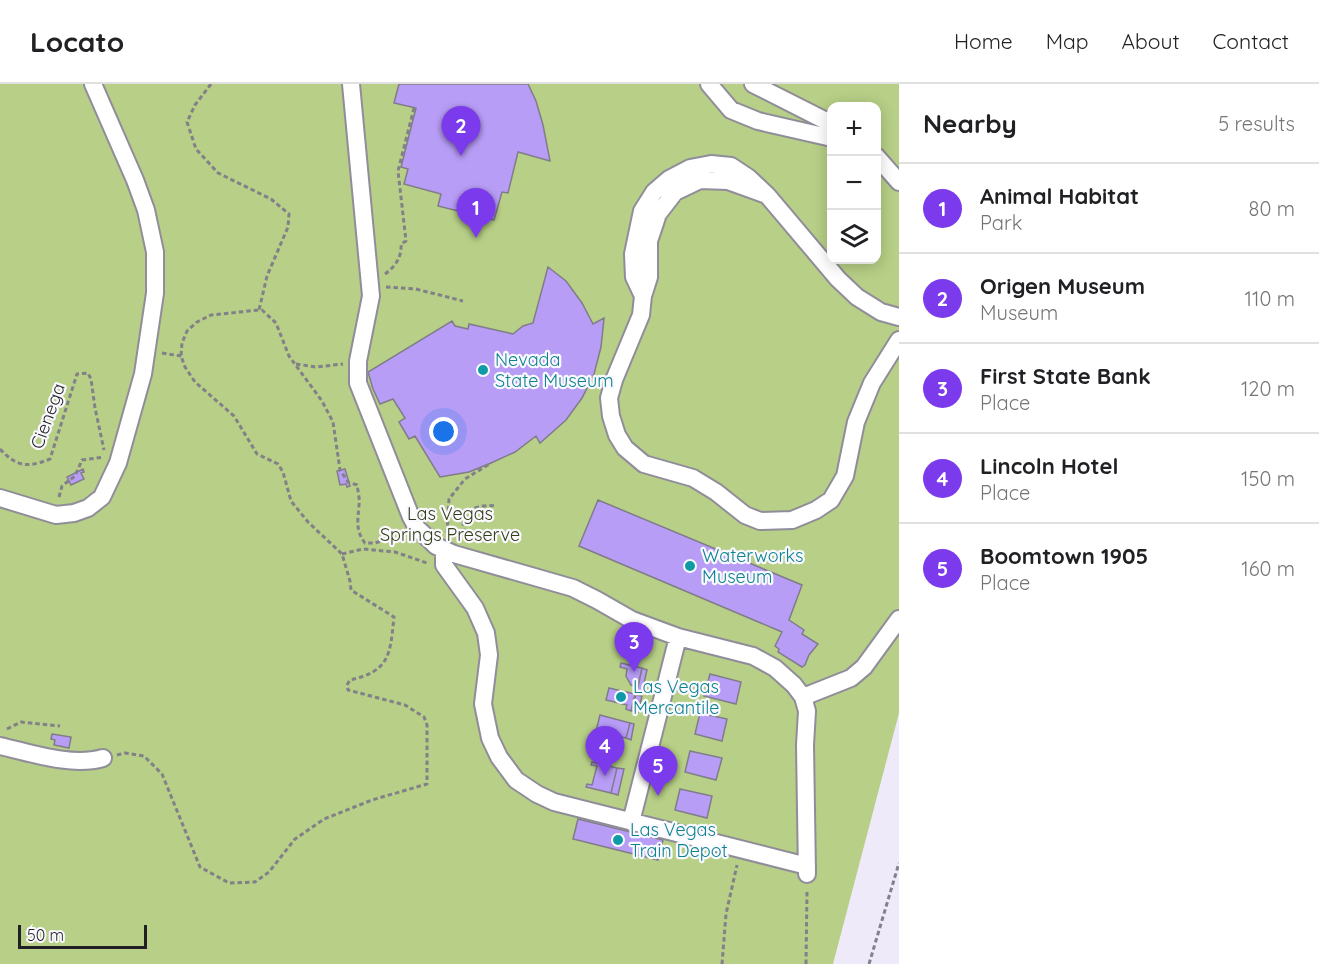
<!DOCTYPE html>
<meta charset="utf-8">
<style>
:root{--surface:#fff;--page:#f6f6f6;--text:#202124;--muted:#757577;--line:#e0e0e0;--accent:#7c3aed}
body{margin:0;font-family:Quicksand,sans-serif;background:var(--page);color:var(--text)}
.controls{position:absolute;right:18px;top:18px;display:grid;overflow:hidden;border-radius:12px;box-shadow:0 3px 15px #0003}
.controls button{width:54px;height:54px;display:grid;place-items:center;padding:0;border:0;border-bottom:2px solid var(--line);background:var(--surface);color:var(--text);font:30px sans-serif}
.scale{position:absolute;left:18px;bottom:15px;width:129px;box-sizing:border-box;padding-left:6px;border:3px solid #201f24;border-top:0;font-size:16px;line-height:21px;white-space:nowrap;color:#201f24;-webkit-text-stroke:4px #faf9ff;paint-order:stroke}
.you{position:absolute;left:444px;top:348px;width:21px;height:21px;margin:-15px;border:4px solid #fff;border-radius:50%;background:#1a73e8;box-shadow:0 0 0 9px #1a73e833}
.badge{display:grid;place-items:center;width:39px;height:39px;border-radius:50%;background:var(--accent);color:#fff;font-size:20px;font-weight:700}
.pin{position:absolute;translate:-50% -50px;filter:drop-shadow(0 2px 3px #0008)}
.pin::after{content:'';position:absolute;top:32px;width:21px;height:18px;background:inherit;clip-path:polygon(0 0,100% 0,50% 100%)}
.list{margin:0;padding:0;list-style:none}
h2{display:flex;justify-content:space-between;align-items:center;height:78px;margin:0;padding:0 24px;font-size:26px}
h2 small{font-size:20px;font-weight:400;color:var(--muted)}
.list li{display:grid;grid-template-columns:39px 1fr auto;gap:18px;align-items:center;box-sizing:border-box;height:90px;padding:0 24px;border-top:2px solid var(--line)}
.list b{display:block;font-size:22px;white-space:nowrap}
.list p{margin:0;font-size:20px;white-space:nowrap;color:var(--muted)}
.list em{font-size:20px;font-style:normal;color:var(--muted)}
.icon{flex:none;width:33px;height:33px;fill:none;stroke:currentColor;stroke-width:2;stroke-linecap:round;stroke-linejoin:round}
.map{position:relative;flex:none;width:899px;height:880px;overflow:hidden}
header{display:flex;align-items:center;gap:36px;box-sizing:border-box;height:84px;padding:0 30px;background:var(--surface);border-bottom:2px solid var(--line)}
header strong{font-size:28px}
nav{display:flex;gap:33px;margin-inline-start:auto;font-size:21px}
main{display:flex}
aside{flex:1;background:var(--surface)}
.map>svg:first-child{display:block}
</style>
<header>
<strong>Locato</strong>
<nav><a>Home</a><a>Map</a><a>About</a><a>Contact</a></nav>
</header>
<main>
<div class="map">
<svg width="899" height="880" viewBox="0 0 899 880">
<rect width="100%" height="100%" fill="#eeeaf9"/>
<path fill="#b7cf86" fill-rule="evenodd" d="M0 0H899V629L833 880H0ZM832 22H876V176H832Z"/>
<path fill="#b89df7" stroke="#807c8a" stroke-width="1.5" d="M399 0H528L536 17 543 41 550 77 518 68 508 109 502 108 494 136 438 122 441 110 404 100 408 85 401 83 416 24 394 19Z
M548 183 566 197 582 219 593 240 604 234 601 263 594 290 582 314 566 336 540 359 536 352 515 368 491 379 469 388 440 393 415 352 409 355 399 338 405 334 393 315 380 320 373 305 368 288 452 237 455 242 468 245 469 240 513 250 523 242 533 239Z
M83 385 84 388 81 389 84 395 71 401 67 393Z
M345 385 350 402 347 403 346 400 340 401 337 387Z
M598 416 802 501 789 536 804 546 802 550 818 560 809 571 805 581 802 583 778 568 779 565 775 562 782 548 579 462Z
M621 579 642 584 638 603 631 601 626 592 627 585 620 583Z
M642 584 647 586 641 612 636 610Z
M710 590 741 598 736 620 704 612Z
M609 604 635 610 631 627 626 625 627 621 606 616Z
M636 611 642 612 638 628 631 627Z
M700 629 727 635 722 657 695 650Z
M600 631 630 639 626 654 596 647Z
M630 639 634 640 631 656 626 654Z
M52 650 71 653 69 664 54 661 55 656 51 655Z
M690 667 722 674 716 696 685 688Z
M592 678 617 684 611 709 586 703 587 700 592 701 597 682 591 681Z
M617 684 624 685 618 711 611 709Z
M680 705 712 712 707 734 675 726Z
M578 735 663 756 658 776 573 755Z"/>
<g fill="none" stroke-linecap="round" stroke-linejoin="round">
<g stroke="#908d9a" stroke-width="20">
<path id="minor" d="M351 0 371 212 358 277V299L411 433 417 444 436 462 454 470 573 504 597 516 632 536 678 553 753 572 775 584 794 601 803 613 851 594 864 583 899 535
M709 0 731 26 758 37 832 54
M753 0 832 40
M876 72 899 98
M767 111 728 97 700 96 675 108 658 130 649 157V193L643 212 641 231 614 296 609 314 611 332 617 351 625 364 644 380 693 394 716 408 745 431 760 437 792 436 816 426 831 416 845 392 856 338 872 299 899 256
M643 212 634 193 633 170 642 127 654 108 669 95 690 84 711 80 731 82 749 94 767 111 838 195 857 213 881 228 899 233
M0 414 56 431 74 429 88 424 102 413 118 379 143 290 155 209V168L146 126 135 96 93 0
M444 466V481L475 524 486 549 489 571 483 620 490 654 499 673 516 696 537 710 554 718 807 782
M803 613 807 627 805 661 807 790
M0 662C32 669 71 683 103 674
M631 738 678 553"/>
</g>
<path stroke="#828089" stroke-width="3" stroke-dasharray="4.5 3" stroke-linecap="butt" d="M211 0 195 21 187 38 196 65 218 89 271 115 289 130 288 143 267 192 259 226H262L276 239 289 272 322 317 333 338 340 386 348 398 357 401C358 407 360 415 359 421 358 436 355 446 365 459H375L401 450
M385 190C395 183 402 173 401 160L406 157 398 87 414 24
M386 203 416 205 463 217
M162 269 181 272
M296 280 316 283 343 280
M0 365C17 383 27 384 50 375L77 290 88 289 91 295 95 324 104 366
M59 413 62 402 75 392 82 376 104 373
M447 449 449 415 465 395 491 379
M468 456C454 431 473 419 496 422
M342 470 363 465 395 468 427 479
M7 645 21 638 60 642
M117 671 125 669 144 672 162 690 200 783 229 799 255 798 269 788 295 755 324 735 372 716 427 700V641L424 633 405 621 348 606 347 601 350 596C390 587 390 571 394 533L351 506 350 497 342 470 308 438 291 417 283 388 278 380 257 370 234 332 195 298 185 283 181 272 182 259 187 247 197 238 211 231 259 226
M722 880 726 830 737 781
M806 880 807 807
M869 880 899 779"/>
<use href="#minor" stroke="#fff" stroke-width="16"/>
</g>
<g fill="#0f9aa8" stroke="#faf9ff" stroke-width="2">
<circle cx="483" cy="286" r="6"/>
<circle cx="690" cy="482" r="6"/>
<circle cx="621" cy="613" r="6"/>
<circle cx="618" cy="756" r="6"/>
</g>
<g text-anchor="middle" stroke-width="4.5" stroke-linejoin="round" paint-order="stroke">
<g font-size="18" fill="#0d838f" stroke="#faf9ff" text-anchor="start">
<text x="495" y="282">Nevada<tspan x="495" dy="21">State Museum</tspan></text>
<text x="702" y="478">Waterworks<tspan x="702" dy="21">Museum</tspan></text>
<text x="633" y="609">Las Vegas<tspan x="633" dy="21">Mercantile</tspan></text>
<text x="630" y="752">Las Vegas<tspan x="630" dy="21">Train Depot</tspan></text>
</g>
<g font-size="18" fill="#201f24" stroke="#faf9ff">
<text transform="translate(48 332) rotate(-70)" y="6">Cienega</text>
</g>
<g font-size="18" fill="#333f17" stroke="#faf9ff">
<text x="450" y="436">Las Vegas<tspan x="450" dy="21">Springs Preserve</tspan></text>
</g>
</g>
</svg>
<div class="controls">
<button>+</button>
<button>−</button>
<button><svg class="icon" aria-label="layers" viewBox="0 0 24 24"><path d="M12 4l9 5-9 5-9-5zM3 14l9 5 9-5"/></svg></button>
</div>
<div class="scale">50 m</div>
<div class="you"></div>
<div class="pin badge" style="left:476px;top:154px">1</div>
<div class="pin badge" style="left:461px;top:72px">2</div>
<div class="pin badge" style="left:634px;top:588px">3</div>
<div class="pin badge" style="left:605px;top:692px">4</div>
<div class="pin badge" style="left:658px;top:712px">5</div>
</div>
<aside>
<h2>Nearby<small>5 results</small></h2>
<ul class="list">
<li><span class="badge">1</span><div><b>Animal Habitat</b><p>Park</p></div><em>80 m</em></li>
<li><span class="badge">2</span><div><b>Origen Museum</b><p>Museum</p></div><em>110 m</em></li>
<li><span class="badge">3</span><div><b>First State Bank</b><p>Place</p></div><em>120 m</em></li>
<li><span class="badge">4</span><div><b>Lincoln Hotel</b><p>Place</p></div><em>150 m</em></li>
<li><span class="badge">5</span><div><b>Boomtown 1905</b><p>Place</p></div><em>160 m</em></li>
</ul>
</aside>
</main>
